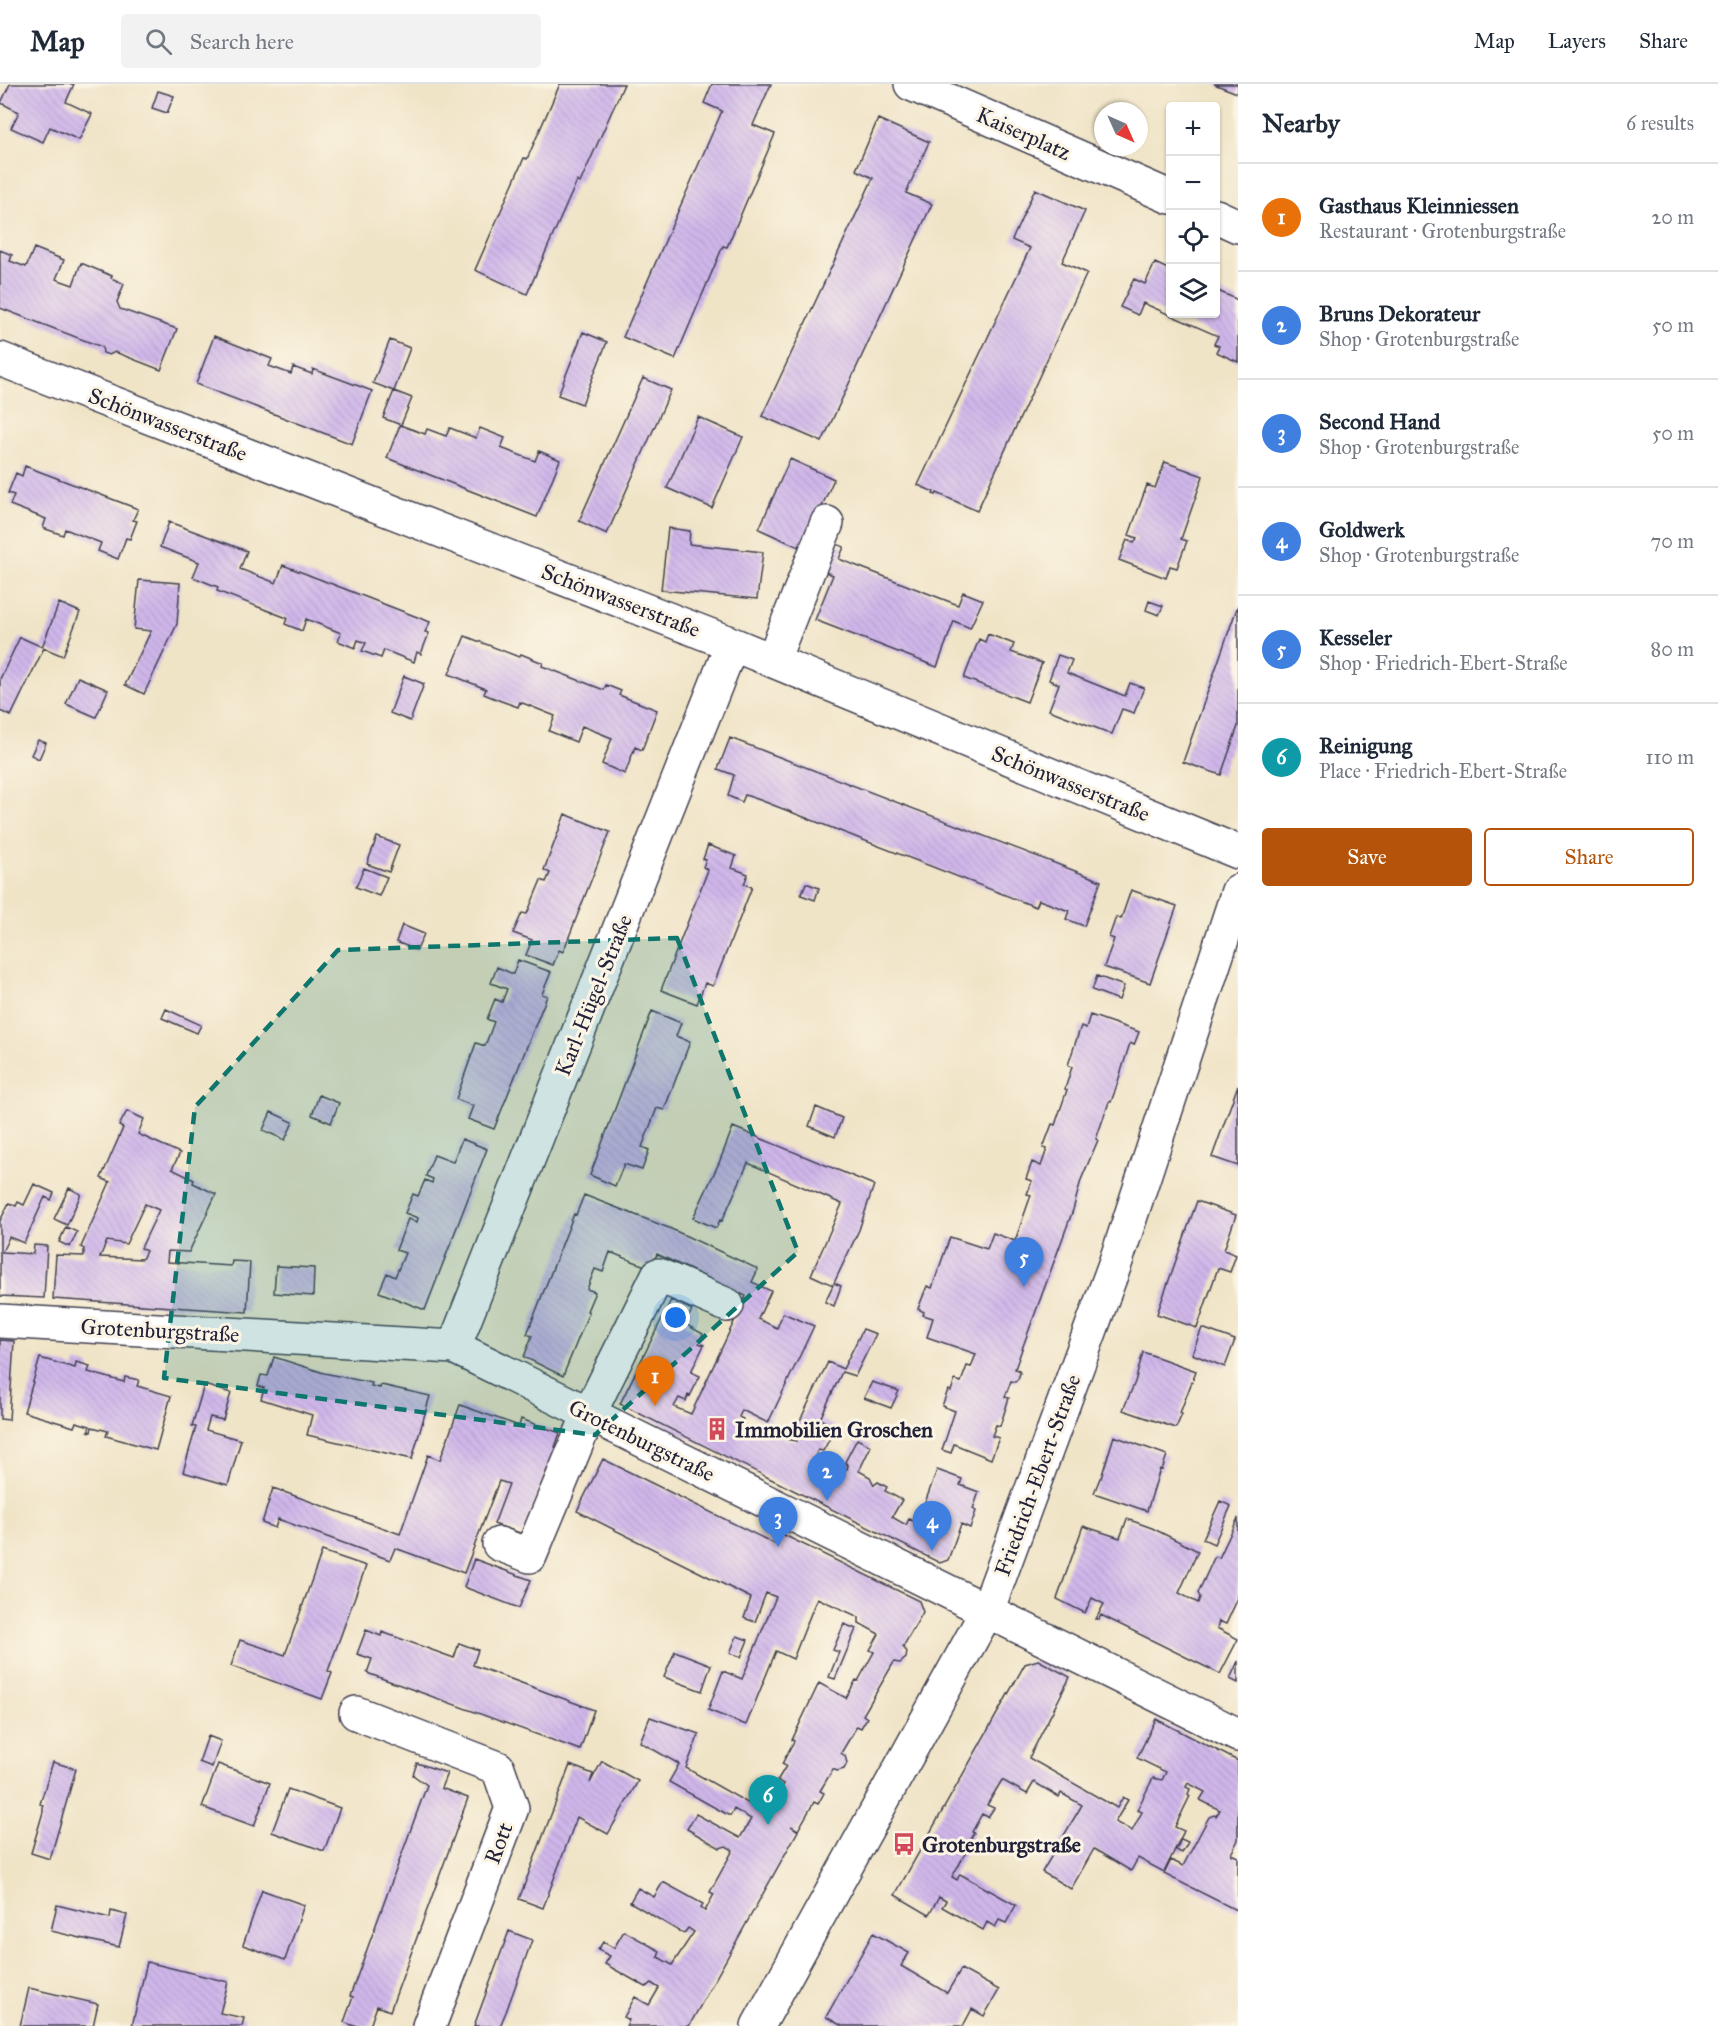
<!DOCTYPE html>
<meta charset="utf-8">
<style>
:root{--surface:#fff;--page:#f2f2f3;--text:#1f2937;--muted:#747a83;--line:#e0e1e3;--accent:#b45309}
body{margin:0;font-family:"IM FELL Great Primer",serif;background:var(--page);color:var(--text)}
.controls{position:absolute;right:18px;top:18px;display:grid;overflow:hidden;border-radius:6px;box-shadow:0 2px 4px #0004}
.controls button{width:54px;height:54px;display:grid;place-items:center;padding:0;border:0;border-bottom:2px solid var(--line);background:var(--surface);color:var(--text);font:30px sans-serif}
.compass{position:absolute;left:1094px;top:18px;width:54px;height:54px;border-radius:50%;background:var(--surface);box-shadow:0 2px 4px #0004;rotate:135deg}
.you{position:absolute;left:676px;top:1234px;width:21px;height:21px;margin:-15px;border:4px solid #fff;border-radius:50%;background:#1a73e8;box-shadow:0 0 0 9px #1a73e833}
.badge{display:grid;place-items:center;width:39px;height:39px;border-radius:50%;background:var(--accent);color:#fff;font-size:20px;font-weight:700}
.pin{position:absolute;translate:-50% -50px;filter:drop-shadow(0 2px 3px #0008)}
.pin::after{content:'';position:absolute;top:32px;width:21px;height:18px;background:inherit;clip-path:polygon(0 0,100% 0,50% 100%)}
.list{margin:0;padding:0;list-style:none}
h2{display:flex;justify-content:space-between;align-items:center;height:78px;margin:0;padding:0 24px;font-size:26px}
h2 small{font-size:20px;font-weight:400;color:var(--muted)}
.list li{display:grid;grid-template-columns:39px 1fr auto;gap:18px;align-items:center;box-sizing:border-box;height:108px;padding:0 24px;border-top:2px solid var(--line)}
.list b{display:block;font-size:22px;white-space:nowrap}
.list p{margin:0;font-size:20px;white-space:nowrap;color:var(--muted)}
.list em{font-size:20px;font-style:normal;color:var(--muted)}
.actions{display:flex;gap:12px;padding:18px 24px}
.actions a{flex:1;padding:14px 0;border:2px solid var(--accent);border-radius:6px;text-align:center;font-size:21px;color:var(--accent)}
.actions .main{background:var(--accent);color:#fff}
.icon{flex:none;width:33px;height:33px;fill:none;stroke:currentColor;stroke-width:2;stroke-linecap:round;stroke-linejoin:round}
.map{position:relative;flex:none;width:1238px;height:1942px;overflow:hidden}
header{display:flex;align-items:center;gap:36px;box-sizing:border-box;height:84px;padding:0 30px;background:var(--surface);border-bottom:2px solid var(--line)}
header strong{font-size:28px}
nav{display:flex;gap:33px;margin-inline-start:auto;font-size:21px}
.search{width:420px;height:54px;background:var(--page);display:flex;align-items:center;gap:15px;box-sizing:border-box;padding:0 21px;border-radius:6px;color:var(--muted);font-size:22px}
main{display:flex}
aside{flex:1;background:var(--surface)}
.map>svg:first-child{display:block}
</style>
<header>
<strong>Map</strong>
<div class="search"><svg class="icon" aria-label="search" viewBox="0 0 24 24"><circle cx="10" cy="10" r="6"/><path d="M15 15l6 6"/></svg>Search here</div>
<nav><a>Map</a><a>Layers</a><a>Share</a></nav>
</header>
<main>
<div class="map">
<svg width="1238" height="1942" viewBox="0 0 1238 1942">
<defs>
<pattern id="building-back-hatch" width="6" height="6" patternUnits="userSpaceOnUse" patternTransform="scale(1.5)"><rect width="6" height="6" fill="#d0b7eb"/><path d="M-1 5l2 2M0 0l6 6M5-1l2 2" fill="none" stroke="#b29dca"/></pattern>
</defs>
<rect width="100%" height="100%" fill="#fcf5e5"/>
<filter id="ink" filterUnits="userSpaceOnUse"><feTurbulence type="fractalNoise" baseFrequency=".0167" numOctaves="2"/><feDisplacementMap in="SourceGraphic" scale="12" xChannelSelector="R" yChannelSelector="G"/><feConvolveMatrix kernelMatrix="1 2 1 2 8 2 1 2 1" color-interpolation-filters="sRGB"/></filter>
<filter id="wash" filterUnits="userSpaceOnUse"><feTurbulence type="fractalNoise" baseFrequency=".008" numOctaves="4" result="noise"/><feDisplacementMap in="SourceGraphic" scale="24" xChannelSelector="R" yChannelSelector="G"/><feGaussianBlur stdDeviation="1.35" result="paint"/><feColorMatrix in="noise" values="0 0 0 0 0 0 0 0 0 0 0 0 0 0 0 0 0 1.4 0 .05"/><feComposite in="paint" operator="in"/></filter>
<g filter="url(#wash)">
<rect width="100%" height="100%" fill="#f0e4c7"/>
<g id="blocks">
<path fill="url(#building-back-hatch)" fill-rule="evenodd" d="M10 0H74L66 18 92 30 79 56 50 43 43 58 11 44 19 28 1 19Z
M560 0H624L580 99 577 97 527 210 475 186 524 74 527 75Z
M712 0H771L753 41 775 50 727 163 723 162 675 275 623 253 722 27 704 19Z
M1214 0H1238V7L1237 9Z
M158 7 174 12 167 29 152 24Z
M878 35 929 58 906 109 932 120 822 358 762 332 873 94 856 86Z
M1035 105 1085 127 1062 178 1087 189 977 427 937 409 936 411 933 410 934 408 918 401 1030 164 1012 156Z
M34 164 64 176 56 195 73 201 81 179 112 192 111 194 124 200 117 218 120 225 177 245 161 286 115 268 109 271 103 269 102 263 0 224V166L12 171 10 177 26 183Z
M1155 179 1170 186V230H1216V206L1238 216V278L1216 268 1219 262 1214 260 1218 252 1143 219 1138 231 1120 223 1134 195 1145 200Z
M583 248 607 258 582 320 558 311Z
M214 252 272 275 269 282 291 290 293 283 312 290 313 285 372 307 352 360 196 300Z
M390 256 410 264 394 307 412 314 401 341 383 334 394 307 373 299Z
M643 294 671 306 607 450 579 437Z
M698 333 743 353 712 424 667 404Z
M400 341 425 350 427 345 446 352 450 344 476 354 480 344 505 354 501 364 535 377 539 367 560 376 537 433 387 374Z
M790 375 834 395 803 465 759 445Z
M1165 378 1203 392 1181 455 1187 457 1182 470 1177 484 1170 482 1166 494 1119 476 1127 456 1134 459 1137 454 1129 451 1147 401 1155 404Z
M25 382 138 425 133 436 137 437 130 455 126 454 118 475 98 467 101 459 65 445 63 451 43 444 46 435 10 421 14 411 8 409 16 389 22 392Z
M169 438 247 467 240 485 276 499 283 481 430 538 425 548 429 549 421 570 417 568 414 578 384 566 381 574 362 567 366 559 358 556 355 564 338 557 341 549 306 535 302 547 285 540 287 534 217 507 218 503 193 493 199 478 160 463Z
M668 444 690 447 689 460 763 468 757 515 661 506Z
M829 457 844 463 839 475 958 521 963 508 983 516 970 544 954 537 937 583 815 536 833 491 818 485Z
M139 496 180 499 177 540 144 610 125 601 151 547 134 545Z
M1149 517 1163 522 1159 531 1146 526Z
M59 519 80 528 63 572 44 564 11 632 0 627V595L20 553 42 563Z
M1238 521V642L1221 691 1183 678Z
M988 550 1014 560 1011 568 1042 579 1027 618 964 594 979 555 985 558Z
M465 552 519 573 521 570 543 579 542 582 604 606 606 601 621 607 619 611 657 626 642 666 635 663 625 690 602 680 612 654 582 642 576 658 549 647 555 632 520 618 518 623 501 617 484 610 486 605 449 590Z
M1058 571 1072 576 1067 589 1125 612 1130 599 1144 604 1134 629 1122 625 1112 650 1049 626 1059 600 1049 596Z
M404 592 424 600 410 637 390 629Z
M78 593 108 606 96 633 66 620Z
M730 654 1101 797 1084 842 1066 835 1069 827 1039 816 1036 823 760 716 745 711 742 718 728 712 734 691 718 685Z
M38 656 46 659 39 675 31 671Z
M565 730 610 748 563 868 559 866 553 881 526 871 532 856 513 849 522 829 527 830 541 796 546 798 550 789 544 786Z
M377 753 399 761 389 788 367 780Z
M708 761 736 772 732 784 748 790 744 800 752 803 713 902 705 899 697 920 661 906 708 786 703 783 706 776 703 775Z
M364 784 387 793 379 812 356 803Z
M806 799 819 804 815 816 801 811Z
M1131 806 1177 822 1150 899 1104 883 1114 855 1109 853 1116 833 1121 835Z
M402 841 424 850 417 866 396 858Z
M518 876 551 888 542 910 547 912 494 1045 468 1035 473 1022 456 1015 476 959 485 962 494 938 487 935 495 915 502 918 507 905 491 899 497 883 513 890Z
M1097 892 1124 902 1119 916 1092 906Z
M166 925 201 941 197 949 162 934Z
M652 927 681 939 676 952 690 958 664 1026 657 1024 642 1063 649 1066 642 1086 624 1080 615 1102 590 1091Z
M1090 931 1139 948 1134 961 1130 959 1115 1007 1111 1018H1109L1096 1055 1098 1056 1081 1096 1073 1126 1022 1265 1015 1285 1019 1286 1020 1289 1018 1295 1015 1298 1011 1297 1005 1313 1009 1314 1000 1342 996 1341 992 1352 999 1354 991 1375 954 1360 951 1369 942 1366 955 1327 942 1322 948 1306 951 1307 955 1296 961 1298 967 1282 971 1283 976 1270 927 1253 933 1234 923 1231 924 1228 918 1225 927 1202 932 1204 950 1153 987 1165 993 1149 1015 1157 1031 1111 1027 1110 1032 1097 1026 1095 1032 1078 1041 1082 1047 1065 1043 1064 1052 1040 1055 1041 1067 1006 1065 1005 1072 983 1068 981 1081 942 1086 944Z
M1238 1001V1082L1212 1073Z
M319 1011 339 1019 331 1039 312 1031Z
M816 1023 842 1034 835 1053 809 1042Z
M127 1027 144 1035 138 1050 180 1069 172 1085 194 1096 193 1099 216 1110 189 1168 168 1167 167 1178 231 1182 232 1177 250 1178 247 1228 53 1215 56 1171 84 1172V1165L81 1163 110 1098 101 1094 123 1044 119 1042ZM145 1120 159 1126 141 1164 146 1167 142 1175 100 1173 107 1157 126 1160Z
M271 1028 293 1038 285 1056 263 1046Z
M733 1043 874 1101 859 1146 834 1199 841 1202 834 1222 825 1218 833 1201 811 1191 842 1120 748 1079 722 1137 720 1136 716 1144 693 1134 719 1079Z
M462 1055 487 1065 425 1226 379 1208 387 1189 395 1193 403 1174 405 1169 396 1166 408 1135 417 1138 418 1134 405 1129 413 1110 418 1112 425 1096 432 1099 433 1095 426 1092 434 1071 453 1078Z
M34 1100 54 1109 51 1116 45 1113 24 1159 9 1153 2 1168 33 1170 34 1161 47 1162 44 1214 0 1212V1137L9 1119 16 1122 18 1118 24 1121Z
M69 1104 81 1110 67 1141 54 1135Z
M584 1111 669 1144 758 1185 752 1198 771 1207 758 1235 777 1244 783 1229 814 1242 768 1339 742 1326 739 1333 743 1335 741 1340 763 1351 765 1345 786 1355 797 1357 795 1347 828 1278 843 1285 863 1245 876 1250 855 1292 842 1288 820 1335 836 1343 823 1367 818 1366 816 1370 847 1385 848 1382 845 1378 857 1355 871 1362 859 1387 870 1393 874 1401 878 1398 887 1403 885 1407 902 1416 892 1433 906 1441 909 1435 918 1440 925 1428 922 1427 937 1386 962 1395 960 1401 979 1408 973 1425 976 1427 970 1444 961 1440 948 1476 940 1479 620 1320 671 1216 692 1226 685 1240 703 1250 699 1259 704 1261 691 1288 700 1292 690 1312 688 1311 686 1317 679 1314 674 1323 691 1330 746 1212 657 1170 650 1184 610 1168 603 1188 595 1185 587 1205 595 1208 587 1227 589 1228 563 1292 524 1273 532 1252 527 1250 574 1130 576 1131Z
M1197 1117 1236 1131 1224 1166 1236 1171 1230 1188 1218 1184 1197 1244 1157 1230Z
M66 1143 77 1148 70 1163 59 1158Z
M276 1182 314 1184 313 1212 274 1209Z
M1202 1244 1235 1256 1225 1283 1192 1270Z
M0 1256 14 1257 9 1336 0 1335Z
M1143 1268 1196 1287 1180 1329 1182 1330 1176 1344 1123 1326 1135 1298Z
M274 1273 324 1289 372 1299 371 1302 380 1304 381 1301 430 1312 412 1375 307 1351 312 1331 261 1315 264 1304 258 1302 261 1291 268 1292Z
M40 1274 75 1284 76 1278 90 1282 88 1288 124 1298 125 1293 139 1296 137 1302 171 1312 156 1366 106 1352 108 1347 92 1343 91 1348 88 1347 90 1342 76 1338 74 1343 24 1328Z
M872 1298 899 1307 891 1324 864 1314Z
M204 1301 231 1309 223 1336 210 1333 206 1346 241 1356 228 1401 183 1388 196 1343 192 1342Z
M460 1321 519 1342 521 1335 560 1349 555 1363 560 1365 551 1387 547 1386 523 1450 494 1440 509 1400 499 1397 464 1489 395 1464 390 1476 278 1435 275 1444 262 1439 273 1404 400 1450 428 1371 440 1376Z
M1114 1352 1167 1371 1162 1386 1160 1385 1147 1427 1094 1409 1100 1394H1101Z
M603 1375 775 1460 780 1449 919 1517 923 1528 903 1563 907 1568 906 1574 900 1579 894 1578 863 1631 867 1634 861 1644 857 1642 841 1669 845 1672 847 1679 844 1685 837 1687 833 1685 820 1707 824 1709 818 1720 814 1718 798 1746 791 1742 798 1747 689 1942H626L629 1936 624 1933 635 1913 649 1921 659 1904 651 1899 646 1903 605 1880 610 1872 598 1866 603 1858 614 1864 624 1847 660 1867 658 1873 672 1881 694 1848 688 1844 685 1848 682 1849 630 1818 638 1804 654 1813 663 1798 703 1820 701 1824 705 1827 714 1810 710 1808 733 1766 726 1762 720 1764 687 1745 696 1730 740 1754 751 1735 734 1725 731 1731H728L669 1698 679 1680 640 1658 650 1633 699 1650 686 1684 767 1730 784 1700 777 1697 786 1682 782 1680 794 1657 792 1656 819 1599 846 1614 856 1596 858 1597 874 1568 870 1566 879 1550 859 1539V1533L817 1514 793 1575 776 1567 746 1641 708 1626 723 1587 742 1595 776 1513 766 1509 755 1538 744 1534 751 1514 577 1427Z
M1220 1417 1231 1422 1214 1460 1203 1455Z
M1238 1434V1514L1226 1540 1219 1537 1217 1544 1238 1555 1220 1590 1101 1531 1099 1535H1096L1104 1520 1092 1514 1085 1529 1057 1515 1083 1442 1120 1454 1127 1435 1152 1444 1198 1467 1179 1509 1198 1519 1200 1513 1198 1509 1215 1472 1219 1474Z
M322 1467 366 1482 328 1587 332 1589 322 1615 231 1582 240 1556 285 1571Z
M474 1475 531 1496 519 1524 464 1503Z
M844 1540 856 1545 835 1595 829 1593 839 1568 833 1566Z
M366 1546 381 1552 382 1548 454 1574 459 1559 478 1566 473 1581 594 1626 580 1666 367 1589 372 1575 357 1570Z
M737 1552 748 1556 741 1573 730 1569Z
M675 1567 711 1581 702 1607 664 1593Z
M1038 1576 1070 1593 1029 1674 1117 1724 1123 1713 1128 1716 1115 1738 1132 1747 1142 1728 1137 1726 1153 1694 1162 1696 1166 1688 1137 1674 1156 1635 1238 1677V1756L1231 1770 1238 1773V1827L1164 1790 1171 1776 1183 1782 1209 1733 1214 1731 1216 1732 1220 1726 1200 1716 1205 1708 1188 1699 1186 1703 1190 1705 1188 1710 1190 1712 1175 1743 1184 1747 1164 1788 1138 1774 1131 1787 1094 1765 1071 1805 1042 1788 1082 1721 1061 1709 1059 1713 1034 1698 1027 1710 1002 1696 987 1721 994 1724 988 1733 982 1730 972 1748 974 1749 963 1766 966 1768 952 1793 957 1796 960 1790 1016 1821 1006 1839 999 1836 995 1843 987 1838 983 1846 942 1823 946 1817 939 1813 929 1831 895 1811 1025 1580Z
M1238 1577V1599L1230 1595Z
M208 1652 221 1657 212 1683 199 1678Z
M602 1677 638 1697 608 1750 577 1733 543 1824 519 1815 570 1681 593 1690 590 1699Z
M53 1678 76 1685 50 1775 31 1769 43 1728V1721L40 1720Z
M417 1679 447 1689 441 1704 468 1714 390 1927 377 1922 370 1942H354L344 1938 353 1913 350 1912 427 1701 413 1691Z
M218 1680 270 1699 254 1742 202 1723Z
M288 1705 340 1724 324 1767 272 1748Z
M1181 1755 1188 1758 1182 1769 1176 1766Z
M262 1806 304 1821 285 1876 243 1861Z
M57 1821 110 1834 111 1827 127 1831 119 1863 51 1847Z
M509 1847 532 1856 506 1928 500 1942H474Z
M873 1849 909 1869 901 1882 947 1909 961 1885 999 1906 984 1932 972 1925 963 1942H842L826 1933Z
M147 1878 228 1898 220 1929 244 1934 242 1942H132Z
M29 1904 98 1920 93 1942H20Z"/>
</g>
</g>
<g filter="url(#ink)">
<use href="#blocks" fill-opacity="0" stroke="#413f50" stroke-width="1.5"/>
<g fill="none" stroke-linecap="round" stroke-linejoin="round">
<g stroke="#413f50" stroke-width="36">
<path id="minor" d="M911 0 1170 113
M1216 132 1238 142
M0 275 732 560 1238 768
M773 576 827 439
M0 1237 454 1263 1238 1651
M454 1263 732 560
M499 1460 530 1472 589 1330 658 1191 727 1221
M356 1629 498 1684 512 1724 429 1942
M758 1942 987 1527 1115 1180 1238 807"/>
</g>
<use href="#minor" stroke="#fff" stroke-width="33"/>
</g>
</g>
<path fill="#0f766e" fill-opacity="0.2" stroke="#0f766e" stroke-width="4.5" stroke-dasharray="12 8" stroke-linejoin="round" d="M677 854 798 1168 595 1351 164 1294 195 1023 338 866Z"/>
<defs>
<g id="building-bare" transform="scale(1.8)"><path d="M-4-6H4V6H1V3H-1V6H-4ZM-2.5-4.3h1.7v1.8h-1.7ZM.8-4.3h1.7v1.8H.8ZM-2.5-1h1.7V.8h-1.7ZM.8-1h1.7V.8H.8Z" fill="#d1495b" stroke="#fcf5e5" stroke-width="2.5" paint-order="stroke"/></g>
<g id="bus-bare" transform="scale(1.8)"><path d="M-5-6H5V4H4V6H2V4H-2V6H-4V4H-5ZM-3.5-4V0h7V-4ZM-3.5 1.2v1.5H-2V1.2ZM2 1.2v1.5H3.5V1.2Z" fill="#d1495b" stroke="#fcf5e5" stroke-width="2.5" paint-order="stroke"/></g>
</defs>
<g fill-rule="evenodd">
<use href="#building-bare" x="717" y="1345"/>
<use href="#bus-bare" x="904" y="1760"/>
</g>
<g text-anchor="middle" stroke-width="6" stroke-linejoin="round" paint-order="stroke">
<g font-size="22" fill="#22223b" stroke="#fcf5e5">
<text transform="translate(1024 49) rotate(24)" y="8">Kaiserplatz</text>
<text transform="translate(168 340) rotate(21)" y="8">Schönwasserstraße</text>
<text transform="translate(621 516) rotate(21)" y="8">Schönwasserstraße</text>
<text transform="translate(1071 699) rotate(22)" y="8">Schönwasserstraße</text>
<text transform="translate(593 911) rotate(-68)" y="8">Karl-Hügel-Straße</text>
<text transform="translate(160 1246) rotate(3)" y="8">Grotenburgstraße</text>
<text transform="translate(642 1356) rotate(26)" y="8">Grotenburgstraße</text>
<text transform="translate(1037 1391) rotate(-70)" y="8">Friedrich-Ebert-Straße</text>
<text transform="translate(498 1759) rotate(-69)" y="8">Rott</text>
</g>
<g font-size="22" font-weight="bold" fill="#22223b" stroke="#fcf5e5" text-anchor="start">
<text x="735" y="1353">Immobilien Groschen</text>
<text x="922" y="1768">Grotenburgstraße</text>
</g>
</g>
</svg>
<div class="controls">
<button>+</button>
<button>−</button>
<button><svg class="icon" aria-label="locate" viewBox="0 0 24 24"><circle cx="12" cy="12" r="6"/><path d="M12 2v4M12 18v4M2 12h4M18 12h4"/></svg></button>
<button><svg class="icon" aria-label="layers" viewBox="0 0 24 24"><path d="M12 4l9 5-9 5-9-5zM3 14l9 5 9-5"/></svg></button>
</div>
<svg class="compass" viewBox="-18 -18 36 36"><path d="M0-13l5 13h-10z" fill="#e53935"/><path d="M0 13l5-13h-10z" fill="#747a83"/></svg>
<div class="you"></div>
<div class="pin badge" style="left:655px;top:1322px;background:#e8710a">1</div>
<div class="pin badge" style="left:827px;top:1417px;background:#3f7fe0">2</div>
<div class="pin badge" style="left:778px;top:1463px;background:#3f7fe0">3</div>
<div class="pin badge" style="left:932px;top:1467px;background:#3f7fe0">4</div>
<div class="pin badge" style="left:1024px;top:1203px;background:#3f7fe0">5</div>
<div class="pin badge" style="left:768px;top:1741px;background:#0f9aa8">6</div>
</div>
<aside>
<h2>Nearby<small>6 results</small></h2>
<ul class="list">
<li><span class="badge" style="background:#e8710a">1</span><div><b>Gasthaus Kleinniessen</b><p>Restaurant · Grotenburgstraße</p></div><em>20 m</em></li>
<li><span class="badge" style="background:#3f7fe0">2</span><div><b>Bruns Dekorateur</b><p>Shop · Grotenburgstraße</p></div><em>50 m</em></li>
<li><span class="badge" style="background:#3f7fe0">3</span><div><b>Second Hand</b><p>Shop · Grotenburgstraße</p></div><em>50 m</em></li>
<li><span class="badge" style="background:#3f7fe0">4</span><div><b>Goldwerk</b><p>Shop · Grotenburgstraße</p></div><em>70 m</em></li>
<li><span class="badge" style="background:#3f7fe0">5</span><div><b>Kesseler</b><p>Shop · Friedrich-Ebert-Straße</p></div><em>80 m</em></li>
<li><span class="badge" style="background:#0f9aa8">6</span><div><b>Reinigung</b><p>Place · Friedrich-Ebert-Straße</p></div><em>110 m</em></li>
</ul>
<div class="actions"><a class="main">Save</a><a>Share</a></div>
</aside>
</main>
